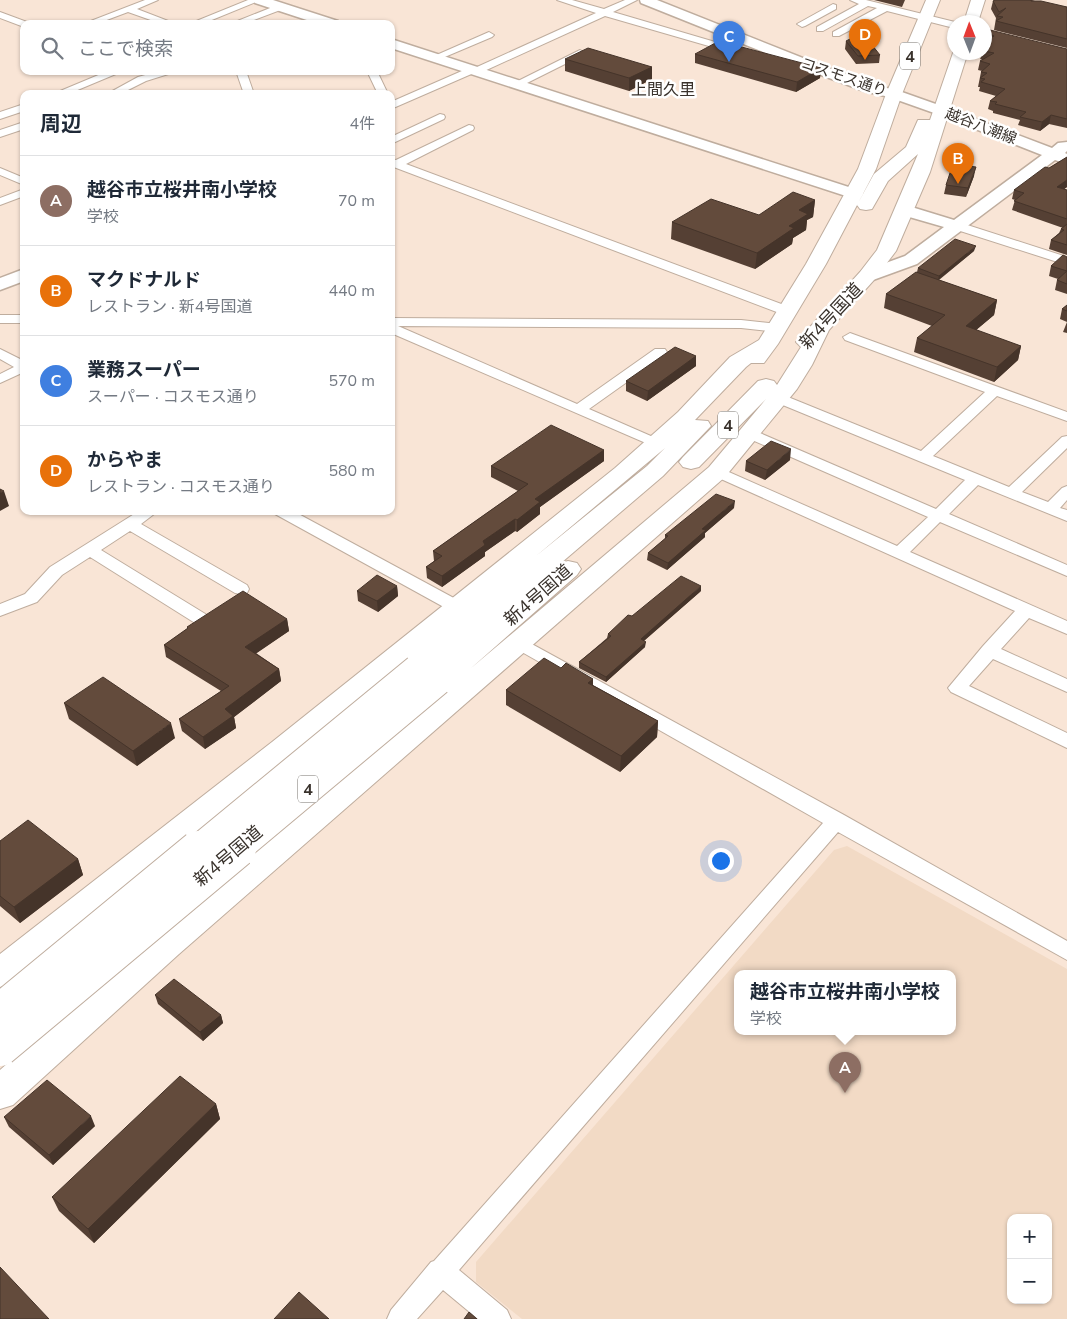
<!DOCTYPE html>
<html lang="ja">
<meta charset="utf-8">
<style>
:root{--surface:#fff;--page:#f6f6f7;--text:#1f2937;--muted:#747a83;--line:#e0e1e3;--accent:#0986aa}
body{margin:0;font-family:"Nunito Sans","Noto Sans JP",sans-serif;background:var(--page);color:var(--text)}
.controls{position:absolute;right:15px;bottom:15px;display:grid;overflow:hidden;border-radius:10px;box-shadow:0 1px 4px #0004}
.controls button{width:45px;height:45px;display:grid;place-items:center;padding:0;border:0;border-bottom:1px solid var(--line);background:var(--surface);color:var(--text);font:25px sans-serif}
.compass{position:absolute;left:947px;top:15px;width:45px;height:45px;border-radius:50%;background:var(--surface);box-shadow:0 1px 4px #0004;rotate:359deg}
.you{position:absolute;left:720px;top:860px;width:18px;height:18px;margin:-12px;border:4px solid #fff;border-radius:50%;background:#1a73e8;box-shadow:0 0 0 8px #1a73e833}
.badge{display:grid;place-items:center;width:32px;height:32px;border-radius:50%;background:var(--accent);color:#fff;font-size:16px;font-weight:700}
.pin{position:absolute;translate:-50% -41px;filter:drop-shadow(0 1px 2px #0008)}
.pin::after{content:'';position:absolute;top:26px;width:18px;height:15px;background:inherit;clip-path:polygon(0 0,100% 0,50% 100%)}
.popup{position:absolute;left:734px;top:970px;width:222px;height:65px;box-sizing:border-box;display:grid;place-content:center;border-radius:10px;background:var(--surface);filter:drop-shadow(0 1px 4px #0005);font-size:16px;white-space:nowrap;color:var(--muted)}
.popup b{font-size:19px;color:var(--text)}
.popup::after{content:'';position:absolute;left:50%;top:100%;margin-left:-10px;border:10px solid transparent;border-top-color:var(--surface)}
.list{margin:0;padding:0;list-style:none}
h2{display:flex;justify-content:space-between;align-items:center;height:65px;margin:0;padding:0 20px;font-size:21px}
h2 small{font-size:16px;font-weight:400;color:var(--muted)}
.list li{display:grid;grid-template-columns:32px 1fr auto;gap:15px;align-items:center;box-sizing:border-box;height:90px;padding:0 20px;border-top:1px solid var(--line)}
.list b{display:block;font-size:19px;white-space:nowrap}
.list p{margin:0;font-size:16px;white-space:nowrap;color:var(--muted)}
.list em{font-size:16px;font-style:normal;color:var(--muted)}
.icon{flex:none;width:28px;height:28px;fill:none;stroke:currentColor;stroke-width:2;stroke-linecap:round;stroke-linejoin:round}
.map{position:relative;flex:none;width:1067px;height:1319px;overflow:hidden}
.search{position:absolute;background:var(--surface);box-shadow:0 1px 4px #0004;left:20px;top:20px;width:375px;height:55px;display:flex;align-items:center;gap:12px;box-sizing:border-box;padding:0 18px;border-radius:10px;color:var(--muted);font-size:19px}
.panel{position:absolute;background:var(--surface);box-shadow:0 1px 4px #0004;left:20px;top:90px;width:375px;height:425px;border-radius:10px}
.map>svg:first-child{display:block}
</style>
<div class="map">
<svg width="1067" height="1319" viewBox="0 0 1067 1319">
<rect width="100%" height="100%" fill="#f9e5d6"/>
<path fill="#f2dac5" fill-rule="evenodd" d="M847 846 1067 969V1319H522L476 1282V1262L834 850ZM738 974H952V1032H738ZM1011 1218H1048V1300H1011Z"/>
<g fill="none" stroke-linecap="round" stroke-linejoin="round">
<g stroke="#bfad9e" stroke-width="2">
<path id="street" d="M145 0H158L137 9 176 24H162L128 12 96 24H83Z
M248 0H261L202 24H189Z
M557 0H572L604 9 625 0H637L613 12 739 49 741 51 739 53H733L605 16 482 72H476L391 109V102L471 67H477L596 13Z
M850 0H866L955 22 954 28 887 11 839 36H833V32L877 8 868 6 823 31H817V27L859 4Z
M280 4 283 5V9L243 24H230Z
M833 4 836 5V9L805 26 802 27 797 24Z
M0 12 27 22 28 24H24V27L0 18Z
M489 32 494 35 492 37 440 59H434L432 57Z
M580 50 585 53 583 55 521 86 517 87 512 84Z
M108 71H123L68 94H53Z
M160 71H178L146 81 120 94H107L138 77Z
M236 71H246L254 94H244Z
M367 71H377L388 94H378Z
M24 104V111L0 119V112Z
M440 114 444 115 445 117 444 119 391 144V137Z
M24 122V129L0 137V130Z
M469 125 473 126 474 128 473 130 406 164 792 308 794 311 787 315 782 314 391 166V159L396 160Z
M0 168 24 178V185L0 175Z
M24 189V196L0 205V198Z
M958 222 1067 257V265L954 229 952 226 954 223Z
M0 315H24V323H0Z
M391 318 741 320 778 324 785 328 778 332 741 328 398 326 577 404 655 349H665L667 352 665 355 589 409 660 440 662 443 660 446 655 447 391 333Z
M850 333 1067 412V421L997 396 933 456 1009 487 1062 437 1067 436V448L1022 492 1048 502 1062 488 1067 486V500L1060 508 1067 510V521L978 485 949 514 1067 565V576L940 522 910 552 1067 621V634L1029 618 1001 649 1067 679V692L993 659 969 686 1067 733V748L951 692 948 688 983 646 1015 611 712 475 709 472 712 469H722L897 546 928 517 743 436 741 433 743 430H753L936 509 965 480 773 401 771 398 773 395H783L921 451 985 392 845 340 843 337Z
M0 349 24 361V372L0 383V374L14 367 0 359Z
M139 511H158L141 524 247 585 249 589 247 593 241 594 235 593 130 531 101 550 207 615 209 619 207 623 201 625 195 623 90 557 62 575 37 602 0 616V604L25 594 50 567Z
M273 511H293L463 603 465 607 463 611 457 613 451 611 275 514Z
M519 637 844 815 1067 941V960L838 832 459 1270 507 1310 511 1319H478L443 1290 417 1319H387L391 1310 431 1262 434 1261 823 823 513 647 510 643 513 639Z"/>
</g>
<g stroke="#bfad9e" stroke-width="3">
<path id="secondary" d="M254 0H273L338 21 339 24H319L255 3Z
M640 0H657L823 66 874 85 899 91 947 108 1052 148 1058 143 1067 142V151L1065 153 1067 154V164L1055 160 917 264 873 280 867 281 861 280 858 276 861 272 905 256 944 227 899 214 897 210 899 206 905 205 954 220 1042 155 937 114 889 97 864 91 813 72 641 3Z
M391 39 861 191 863 194 861 197H849L391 48Z
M24 269V281L0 290V278Z"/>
</g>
<g stroke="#bfad9e" stroke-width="2">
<path id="highway" d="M926 0H940L902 94 876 169 826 264 778 344 764 363H751L746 367 695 420 708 421 711 426 663 476 561 563 568 561 577 563 581 569 577 575 470 669 709 467 766 399 769 396 699 467 691 469 683 467 679 462 683 457 758 381 766 379 774 381 777 385 801 347 796 342 800 338 860 272 877 250 918 154 888 181 872 209 866 210 860 209 857 205 874 174 906 147 918 120H930L954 50V52H968L930 172 896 251 874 280 829 330 812 365 797 389 725 477 179 954 13 1105 0 1109V1070L155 934 447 688 438 691 428 688 424 681 428 675 417 679 407 676 403 669 407 663 12 983 0 987V954L272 742 615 468 678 412 730 357 759 340 806 264 858 169 886 94ZM665 448 647 466 536 556Z
M971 0H985L978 22H964Z"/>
</g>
<use href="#street" fill="#fff" fill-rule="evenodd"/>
<use href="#secondary" fill="#fff" fill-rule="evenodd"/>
<use href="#highway" fill="#fff" fill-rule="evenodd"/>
<g stroke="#bfad9e" stroke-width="30" stroke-linecap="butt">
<path id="highway-bridge-far1" d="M197 850 417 669
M236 850 438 681"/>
</g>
<g stroke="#bfad9e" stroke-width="38" stroke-linecap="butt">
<path id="highway-bridge" d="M0 1012 198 849
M0 1048 238 849"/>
</g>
<use href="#highway-bridge-far1" stroke="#fff" stroke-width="28"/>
<use href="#highway-bridge" stroke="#fff" stroke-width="36"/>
</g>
<path fill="#554034" d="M874 0H905L902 7Z
M995 0H1035L1032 1 1067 7V48L994 30 996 18 991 9 993 1Z
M986 32 1067 49V128L1049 124 1040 131 1018 125 1020 120 993 113V111L988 109 990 101 996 96 979 91 980 87H978L981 72 982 71 978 70 980 61 983 60 980 59 981 57H980L981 52H984V46L986 44 987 42 985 41Z
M846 41 880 55 879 63 856 64 845 49Z
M695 54 821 68 820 78 796 92 695 63Z
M565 59 652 67V79L629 91 565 71Z
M1067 157V187L1064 189 1067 190V255L1049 249 1051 240 1059 233 1061 229 1063 228 1012 210 1015 200 1012 199 1014 190Z
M974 176 966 197 944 194 946 185Z
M815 200 813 217 807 220 806 230 793 238 792 244 755 269 671 239 672 222 759 215Z
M974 251 939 280 997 300 994 315 976 330 1021 346 1018 360 994 382 914 352 917 338 932 326 884 308 886 294 917 272 918 268Z
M1067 257V294L1055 290 1057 280 1058 279 1049 276 1051 266Z
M1067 305V333L1063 332 1067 322 1060 319 1062 309Z
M696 356V366L647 401 626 391V381Z
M604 450V461L540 507V514L517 532 515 531 485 552V556L442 587 427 578 426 567 434 561 433 551 518 491 491 477V466Z
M790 460 765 480 745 471 746 461Z
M734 508 705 533V537L667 570 647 560 648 553 665 539V535Z
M397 586 398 596 378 612 358 601 357 591Z
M701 591 644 641 645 647 606 682 579 668V662L607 638 608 634 632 616Z
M287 619 289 631 256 653 279 669 281 681 234 717 236 728 205 749 182 731 179 719 221 691 166 657 164 645 187 629V627Z
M561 668 593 679V685L658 721 657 737 620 772 506 705V690Z
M64 703 175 738 137 766 69 719Z
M0 841 78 859 83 875 20 923 0 906Z
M155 995 221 1015 223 1023 203 1041 158 1004Z
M216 1104 220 1119 94 1243 59 1211 52 1197Z
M4 1117 95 1126 53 1165 9 1127Z"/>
<path fill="#45342a" d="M652 67V79L629 91V78Z
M821 68 820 78 796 92 797 82Z
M1051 115 1049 124 1040 131 1042 122Z
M976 167 974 176 966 197 968 188Z
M1067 180V187L1055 196 1057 187Z
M815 200 813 217 807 220 806 230 793 238 792 244 755 269 757 253 789 226 799 210Z
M976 246 974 251 938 280 939 276Z
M997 300 994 315 963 341 966 326Z
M1021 346 1018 360 994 382 997 367Z
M696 356V366L647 401 648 391Z
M791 449 790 460 765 480 767 470Z
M604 450V461L540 507V514L517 532V520L535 499Z
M4 491 9 506 0 511V493Z
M735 501 734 508 705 533V537L667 570 668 563 702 529Z
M515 519V531L485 552V556L442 587V576L483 541Z
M397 586 398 596 378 612 377 601Z
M701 586V591L640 644 641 639Z
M287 619 289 631 248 659 245 647Z
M646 642 645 647 606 682V677Z
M279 669 281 681 234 717 236 728 205 749 203 737 225 709Z
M593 679V694L588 683Z
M658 721 657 737 620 772 621 756Z
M171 723 175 738 137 766 133 751Z
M78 859 83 875 20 923 14 907Z
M221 1015 223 1023 203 1041 200 1032Z
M216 1104 220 1119 94 1243 88 1229Z
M91 1116 95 1126 53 1165 49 1155Z"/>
<path fill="#634b3c" stroke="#45342a" d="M995 0H1031V1H1041L1067 7V39L996 21 1003 17 997 16 1006 8 999 12 993 1Z
M990 30 1067 49V119L1051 115 1042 122 1020 117 1026 112 995 104 997 102 990 101 1005 89 981 82 985 79 980 78 987 73 981 72 990 64 980 61 994 53 984 51V46L989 41H987L988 39 994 36 986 32Z
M858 35H864L880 55 858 56 846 41Z
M719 41 821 68 797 82 695 54Z
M588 48 652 67 629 78 565 59Z
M1067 157V180L1057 187 1067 190V219L1014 201 1024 193 1014 190 1045 167 1049 168Z
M953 164 976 167 968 188 946 185Z
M793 192 815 200 799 210 808 214 789 226 794 228 757 253 672 222 711 199 759 215Z
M1067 224V245L1051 240 1064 230 1061 229Z
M955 239 976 246 939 276 918 268Z
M1063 255 1067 257V271L1051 266Z
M1067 271V284L1057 280Z
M916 272 997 300 966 326 1021 346 997 367 917 338 945 315 886 294Z
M1067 305V311L1062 309Z
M675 347 696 356 648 391 626 381Z
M551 425 604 450 535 499 540 502 517 520 515 519 483 541 485 545 442 576 426 567 442 556 433 551 528 484 491 466Z
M771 441 791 449 767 470 746 461Z
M0 489 4 491 0 493Z
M716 494 735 501 702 529 706 530 668 563 648 553 668 536 665 535Z
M377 575 397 586 377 601 357 591Z
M681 576 701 586 641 639 646 642 606 677 579 662 611 636 608 634 628 615 632 616Z
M243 591 287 619 245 647 279 669 225 709 233 716 203 737 179 719 229 686 164 645 188 628 187 627Z
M544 658 561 668 566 663 593 679 588 683 658 721 621 756 506 690Z
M103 677 171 723 133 751 64 703Z
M28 820 78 859 14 907 0 896V841Z
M174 979 221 1015 200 1032 155 995Z
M180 1076 216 1104 88 1229 52 1197Z
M47 1080 91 1116 49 1155 4 1117Z
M0 1267 49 1319H0Z
M299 1292 329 1319H274Z
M469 1312 477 1319H464Z"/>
<g text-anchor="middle" stroke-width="5" stroke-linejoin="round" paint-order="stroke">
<g font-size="15" fill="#39322c" stroke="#fff">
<text transform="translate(844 77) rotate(19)" y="5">コスモス通り</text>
<text transform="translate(981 126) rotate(21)" y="5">越谷八潮線</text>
</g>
<g fill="#fff" stroke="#74706b" stroke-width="1">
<rect x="900" y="42.5" width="20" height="27" rx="4"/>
<rect x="718" y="411.5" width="20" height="27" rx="4"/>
<rect x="298" y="775.5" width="20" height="27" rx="4"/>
</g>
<g font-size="16" font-weight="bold" fill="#39322c">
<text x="910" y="62">4</text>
<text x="728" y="431">4</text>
<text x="308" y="795">4</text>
</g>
<g font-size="16" fill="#39322c" stroke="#fff">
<text x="663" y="95">上間久里</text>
</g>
<g font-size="18" fill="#39322c" stroke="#fff">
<text transform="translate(831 316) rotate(-47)" y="6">新4号国道</text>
<text transform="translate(538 595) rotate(-41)" y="6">新4号国道</text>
<text transform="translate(228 856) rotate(-40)" y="6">新4号国道</text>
</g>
</g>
</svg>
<div class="controls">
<button>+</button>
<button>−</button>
</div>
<svg class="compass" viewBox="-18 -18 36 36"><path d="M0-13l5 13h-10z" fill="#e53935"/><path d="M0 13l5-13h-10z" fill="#747a83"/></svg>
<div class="you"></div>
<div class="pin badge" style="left:845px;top:1093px;background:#8d6e63">A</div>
<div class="popup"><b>越谷市立桜井南小学校</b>学校</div>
<div class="pin badge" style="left:958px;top:184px;background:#e8710a">B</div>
<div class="pin badge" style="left:729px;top:62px;background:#3f7fe0">C</div>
<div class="pin badge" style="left:865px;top:60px;background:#e8710a">D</div>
<div class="search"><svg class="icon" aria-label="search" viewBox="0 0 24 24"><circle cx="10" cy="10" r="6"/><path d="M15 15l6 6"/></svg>ここで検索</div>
<section class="panel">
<h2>周辺<small>4件</small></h2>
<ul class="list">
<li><span class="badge" style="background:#8d6e63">A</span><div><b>越谷市立桜井南小学校</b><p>学校</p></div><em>70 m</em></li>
<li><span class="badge" style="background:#e8710a">B</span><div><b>マクドナルド</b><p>レストラン · 新4号国道</p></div><em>440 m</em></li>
<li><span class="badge" style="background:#3f7fe0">C</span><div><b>業務スーパー</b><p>スーパー · コスモス通り</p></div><em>570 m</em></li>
<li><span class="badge" style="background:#e8710a">D</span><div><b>からやま</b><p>レストラン · コスモス通り</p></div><em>580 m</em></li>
</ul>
</section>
</div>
